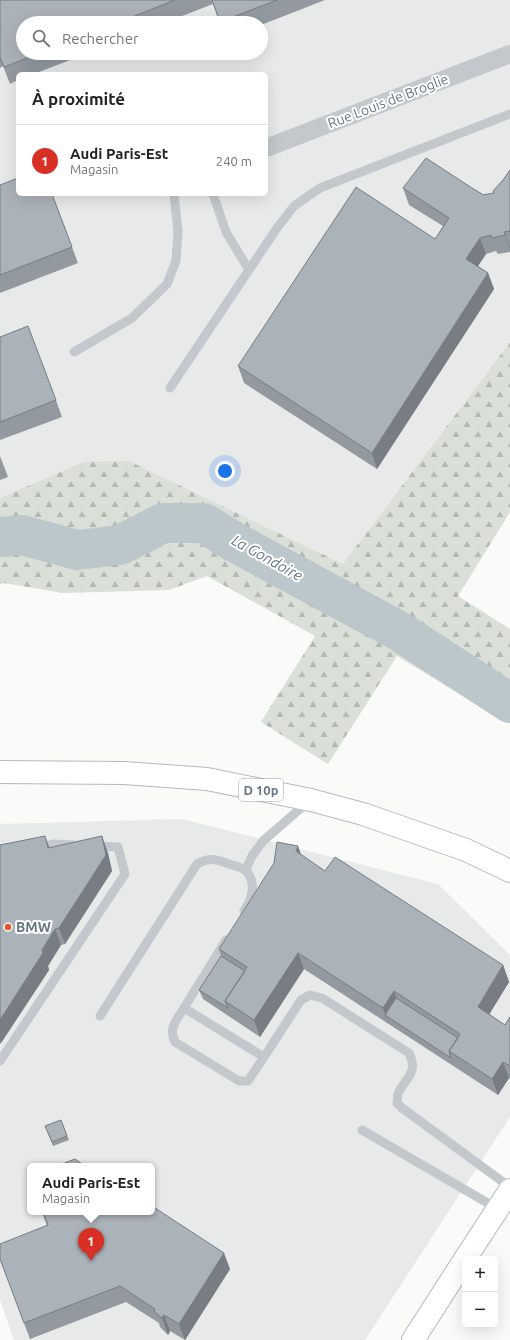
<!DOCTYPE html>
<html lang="fr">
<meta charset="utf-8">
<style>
:root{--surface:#fff;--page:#f6f6f6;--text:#222;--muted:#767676;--line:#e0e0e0;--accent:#d93025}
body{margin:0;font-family:Ubuntu,sans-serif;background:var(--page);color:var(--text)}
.controls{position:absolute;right:12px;bottom:12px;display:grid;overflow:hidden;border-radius:6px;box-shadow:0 4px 16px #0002}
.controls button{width:36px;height:36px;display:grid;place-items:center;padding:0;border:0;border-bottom:1px solid var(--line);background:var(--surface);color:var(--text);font:20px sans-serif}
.you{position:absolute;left:225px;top:471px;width:14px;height:14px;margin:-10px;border:3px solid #fff;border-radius:50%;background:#1a73e8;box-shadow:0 0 0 6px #1a73e833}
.badge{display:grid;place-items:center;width:26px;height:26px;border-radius:50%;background:var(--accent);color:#fff;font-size:13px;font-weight:700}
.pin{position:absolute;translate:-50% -33px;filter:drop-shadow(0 1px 2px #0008)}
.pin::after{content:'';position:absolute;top:21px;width:14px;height:12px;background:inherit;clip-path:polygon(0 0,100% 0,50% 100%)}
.popup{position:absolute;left:27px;top:1163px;width:128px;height:52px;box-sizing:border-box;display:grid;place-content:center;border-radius:6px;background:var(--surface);filter:drop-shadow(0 1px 3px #0005);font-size:13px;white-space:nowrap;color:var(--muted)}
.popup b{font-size:15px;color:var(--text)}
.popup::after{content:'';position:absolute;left:50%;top:100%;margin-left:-8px;border:8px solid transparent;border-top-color:var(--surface)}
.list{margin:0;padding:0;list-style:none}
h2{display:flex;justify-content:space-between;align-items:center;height:52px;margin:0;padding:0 16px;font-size:17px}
h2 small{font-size:13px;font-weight:400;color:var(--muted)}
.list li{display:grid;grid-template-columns:26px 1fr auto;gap:12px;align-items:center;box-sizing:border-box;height:72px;padding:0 16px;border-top:1px solid var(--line)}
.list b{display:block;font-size:15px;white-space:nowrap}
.list p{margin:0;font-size:13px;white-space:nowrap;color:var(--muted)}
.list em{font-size:13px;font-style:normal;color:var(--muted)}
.icon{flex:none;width:22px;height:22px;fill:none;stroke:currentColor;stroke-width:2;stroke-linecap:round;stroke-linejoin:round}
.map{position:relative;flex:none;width:510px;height:1340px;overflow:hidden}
.search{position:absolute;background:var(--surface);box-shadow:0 4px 16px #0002;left:16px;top:16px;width:252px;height:44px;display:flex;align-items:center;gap:10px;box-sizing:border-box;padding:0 14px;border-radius:22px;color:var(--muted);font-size:15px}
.panel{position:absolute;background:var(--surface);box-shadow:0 4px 16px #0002;left:16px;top:72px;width:252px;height:124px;border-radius:6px}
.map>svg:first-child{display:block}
</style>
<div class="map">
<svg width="510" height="1340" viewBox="0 0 510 1340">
<defs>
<pattern id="forest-firs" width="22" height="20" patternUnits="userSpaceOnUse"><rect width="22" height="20" fill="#dadfd7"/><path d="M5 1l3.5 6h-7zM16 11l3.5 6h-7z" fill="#b4b9b4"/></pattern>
</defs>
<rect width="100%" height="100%" fill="#fafaf8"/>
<path fill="#e8e9e9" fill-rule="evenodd" d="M0 0H510V342L343 564 129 461 0 498ZM23 23H261V53H23ZM18 74H266V194H18Z
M182 819 438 884 510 955V1117L365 1340H14L0 1300V824ZM30 1166H152V1212H30Z"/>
<path fill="url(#forest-firs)" d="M510 342V512L458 596 510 629V723L503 720 397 656 328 764 261 722 315 636 207 576 169 590 63 593 4 583 0 584V498L84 462 129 461 343 564Z"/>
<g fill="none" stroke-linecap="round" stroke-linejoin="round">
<path stroke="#bbc7cb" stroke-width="40" d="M0 537 22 535 77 550 120 545 163 523H204L236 543 399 631 510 703"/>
<g stroke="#b3babf" stroke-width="24">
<path id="secondary" d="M465 1259 510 1190
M413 1340 465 1259"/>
</g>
<g stroke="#b5babe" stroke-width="24">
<path id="primary" d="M0 772 124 773 207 779 311 800 363 814 466 850 510 871"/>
</g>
<path stroke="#c3c8cc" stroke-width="9" d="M213 194 226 232 249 270
M74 352 132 318 167 284 176 261 178 232 174 194
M170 388 277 228 294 206 320 188 510 114
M37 848 53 844 74 845
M246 870 252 856 263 841 309 801
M226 940 184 1008 264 1057 301 1000 310 995 322 998 409 1053C419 1074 405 1077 398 1094 397 1096 398 1100 397 1103L402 1108 510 1187
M184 1008C177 1020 168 1027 175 1042L239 1081H248L264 1057
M100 1016 197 864C210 857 215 859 229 864 234 866 242 867 246 871 257 882 252 899 244 911
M0 1061 125 874 118 847 95 846
M362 1130 498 1209"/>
<path stroke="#c3c8cc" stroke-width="18" d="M266 148 510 54"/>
<use href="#secondary" stroke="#fff" stroke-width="22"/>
<use href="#primary" stroke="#fff" stroke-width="22"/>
</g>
<path fill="#929a9f" d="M0 0H325L261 25V23H220L213 4 164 23H23V53H88L34 74H18V80L10 84 3 66 0 68Z
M510 170V252L498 254 496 251 486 254 478 266 488 273 494 289 377 469 244 383 238 366 435 239 443 226 409 205 403 188H472L483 195 494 193 503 180Z
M0 185 52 194 78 263 0 293Z
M0 337 56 400 62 417 0 440Z
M0 456 8 477 0 480Z
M0 845 50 848 108 853 112 871 65 944 61 945 48 966 49 970 1 1043 0 1044Z
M301 855 325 871 503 965 509 982 489 1014 505 1025 510 1017V1079L509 1078 498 1095 304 969 260 1037 203 999 199 990 221 956 219 949Z
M61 1120 69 1140 53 1146 45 1126Z
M42 1212H152L230 1269 185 1340 170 1331 168 1335 160 1327 159 1323 126 1302 30 1339 0 1259 47 1226Z"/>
<path fill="#777d82" d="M504 232 510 247V249L505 235Z
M480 238 486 254 472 275 466 259Z
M488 273 494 289 377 469 372 453Z
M45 836 51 852 48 848Z
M102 836 108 853 112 871 65 944 59 928Z
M298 846 304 863 296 851Z
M55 929 61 945 48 966 49 970 1 1043 0 1040V1020Z
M298 953 304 969 260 1037 254 1020Z
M503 965 509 982 484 1023 478 1007Z
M394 991 400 1007 385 1015 389 1024 383 1008Z
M503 1062 509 1078 498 1095 492 1079Z
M224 1253 230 1269 185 1340 179 1324Z
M164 1315 170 1331 168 1335 162 1318Z"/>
<path fill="#aab3b9" stroke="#777d82" d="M0 0H175L117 23H23V53H40L4 67 0 57Z
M212 0H277L220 22Z
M426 158 472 188 482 194 483 195 494 193 493 191 503 180 510 170V231L504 232 505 235 492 238 491 235 480 238 466 259 488 273 372 453 238 366 356 187 435 239 449 218 403 188Z
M18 178V194H52L72 247 0 275V185Z
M28 326 56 400 0 422V337Z
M45 836 48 848 102 836 106 855 59 928 55 929 42 950 43 953 0 1020V845Z
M277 842 298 846 296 851 325 871 335 857 503 965 478 1007 505 1025 510 1017V1066L503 1062 492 1079 449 1051 460 1034 394 991 383 1008 298 953 254 1020 225 1001 247 967 219 949 274 863Z
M221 956 245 971 225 1001 228 1008 199 990Z
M396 998 458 1038 449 1051 451 1058 385 1015Z
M61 1120 67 1136 52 1142 45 1126Z
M75 1159 85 1166H57Z
M152 1206 224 1253 179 1324 164 1315 162 1318 154 1311 155 1309 120 1286 24 1323 0 1259V1244L48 1225 43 1212H152Z"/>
<circle fill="#e4572e" stroke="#fff" stroke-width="1.5" cx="8" cy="927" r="4"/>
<g text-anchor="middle" stroke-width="4" stroke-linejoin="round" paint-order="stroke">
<rect fill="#fff" stroke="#939fa8" stroke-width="1" x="239" y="779" width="44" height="22" rx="3"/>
<g font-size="13" font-weight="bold" fill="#657683">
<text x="261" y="795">D 10p</text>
</g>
<g font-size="14" fill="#657683" stroke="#fff">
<text transform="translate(388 101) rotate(-21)" y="5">Rue Louis de Broglie</text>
</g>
<g font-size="14" font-weight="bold" fill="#657683" stroke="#fff" text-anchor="start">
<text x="16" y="932">BMW</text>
</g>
<g font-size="15" font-style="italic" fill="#60757c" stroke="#fff">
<text transform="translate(267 558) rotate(29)" y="5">La Gondoire</text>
</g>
</g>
</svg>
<div class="controls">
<button>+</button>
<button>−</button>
</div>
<div class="you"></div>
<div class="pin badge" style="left:91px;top:1261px">1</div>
<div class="popup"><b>Audi Paris-Est</b>Magasin</div>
<div class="search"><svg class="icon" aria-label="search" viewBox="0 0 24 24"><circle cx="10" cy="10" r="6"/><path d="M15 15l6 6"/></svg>Rechercher</div>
<section class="panel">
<h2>À proximité<small></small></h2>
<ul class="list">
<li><span class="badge">1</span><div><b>Audi Paris-Est</b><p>Magasin</p></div><em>240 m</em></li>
</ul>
</section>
</div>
